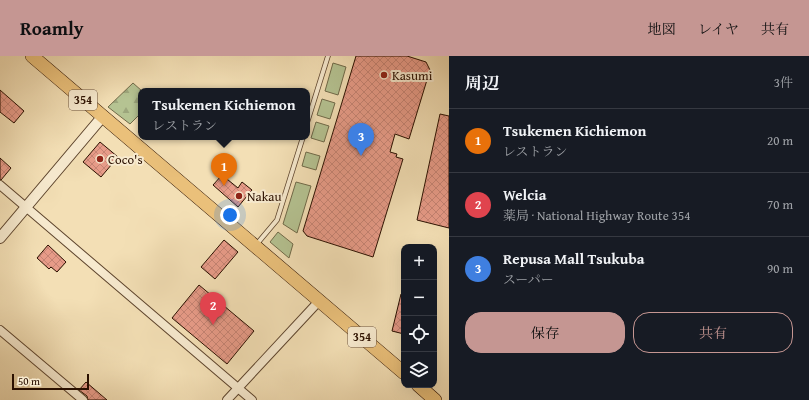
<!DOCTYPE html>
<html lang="ja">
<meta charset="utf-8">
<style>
:root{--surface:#171b24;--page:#242831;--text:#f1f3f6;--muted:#9ea1a6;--line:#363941;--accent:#c59692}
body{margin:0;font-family:"Gentium Book Plus","Noto Serif JP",serif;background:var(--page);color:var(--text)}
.controls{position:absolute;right:12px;bottom:12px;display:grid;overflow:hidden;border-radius:8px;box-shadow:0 4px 16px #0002}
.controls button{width:36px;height:36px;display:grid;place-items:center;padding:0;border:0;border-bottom:1px solid var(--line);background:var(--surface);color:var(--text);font:20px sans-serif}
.scale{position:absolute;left:12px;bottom:10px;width:77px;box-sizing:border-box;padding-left:4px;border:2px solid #2b1000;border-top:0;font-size:11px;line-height:14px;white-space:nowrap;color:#2b1000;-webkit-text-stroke:3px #f7eacf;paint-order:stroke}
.you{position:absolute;left:230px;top:159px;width:14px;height:14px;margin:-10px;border:3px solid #fff;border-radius:50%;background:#1a73e8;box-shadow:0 0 0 6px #1a73e833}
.badge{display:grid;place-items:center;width:26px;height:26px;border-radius:50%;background:var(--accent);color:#fff;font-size:13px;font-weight:700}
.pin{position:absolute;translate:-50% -33px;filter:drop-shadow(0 1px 2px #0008)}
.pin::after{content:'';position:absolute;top:21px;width:14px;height:12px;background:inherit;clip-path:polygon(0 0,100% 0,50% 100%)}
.popup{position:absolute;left:138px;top:32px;width:172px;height:52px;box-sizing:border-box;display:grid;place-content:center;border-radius:8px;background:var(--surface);filter:drop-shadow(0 1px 3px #0005);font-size:13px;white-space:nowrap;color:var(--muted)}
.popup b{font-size:15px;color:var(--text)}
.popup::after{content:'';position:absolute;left:50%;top:100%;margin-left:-8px;border:8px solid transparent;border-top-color:var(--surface)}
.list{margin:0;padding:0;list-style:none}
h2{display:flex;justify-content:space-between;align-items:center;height:52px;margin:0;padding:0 16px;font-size:17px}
h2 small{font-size:13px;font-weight:400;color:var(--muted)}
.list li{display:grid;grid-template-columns:26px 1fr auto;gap:12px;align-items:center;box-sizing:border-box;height:64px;padding:0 16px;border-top:1px solid var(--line)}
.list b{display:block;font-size:15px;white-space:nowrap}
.list p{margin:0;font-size:13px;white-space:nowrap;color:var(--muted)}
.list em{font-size:13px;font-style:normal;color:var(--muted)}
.actions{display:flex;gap:8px;padding:12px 16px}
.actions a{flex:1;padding:9px 0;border:1px solid var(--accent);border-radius:16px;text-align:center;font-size:14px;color:var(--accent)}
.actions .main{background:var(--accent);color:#111}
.icon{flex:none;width:22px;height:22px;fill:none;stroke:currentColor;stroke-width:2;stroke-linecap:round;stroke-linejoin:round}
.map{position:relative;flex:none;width:449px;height:344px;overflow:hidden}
header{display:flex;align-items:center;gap:24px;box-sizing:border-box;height:56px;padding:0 20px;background:var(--accent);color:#111}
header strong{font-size:19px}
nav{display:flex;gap:22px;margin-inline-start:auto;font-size:14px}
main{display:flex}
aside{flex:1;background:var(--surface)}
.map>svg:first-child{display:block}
</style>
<header>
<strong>Roamly</strong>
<nav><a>地図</a><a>レイヤ</a><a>共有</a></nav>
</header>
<main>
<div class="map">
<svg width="449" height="344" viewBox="0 0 449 344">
<defs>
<pattern id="forest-firs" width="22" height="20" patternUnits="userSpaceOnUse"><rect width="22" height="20" fill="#b5c392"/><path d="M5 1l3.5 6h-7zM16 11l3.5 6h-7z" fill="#9ca67c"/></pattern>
<pattern id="building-cross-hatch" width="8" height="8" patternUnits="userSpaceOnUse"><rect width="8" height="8" fill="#e79b88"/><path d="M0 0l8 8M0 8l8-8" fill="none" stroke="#c68474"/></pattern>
</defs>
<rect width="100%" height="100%" fill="#f3dfb5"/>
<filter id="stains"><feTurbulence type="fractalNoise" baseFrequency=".005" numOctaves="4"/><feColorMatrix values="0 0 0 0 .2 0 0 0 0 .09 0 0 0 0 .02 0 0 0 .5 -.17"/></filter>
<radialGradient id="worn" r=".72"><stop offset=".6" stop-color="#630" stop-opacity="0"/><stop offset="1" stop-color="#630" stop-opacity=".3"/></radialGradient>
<path fill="#b5c392" stroke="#706a49" d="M333 7 346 11 338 39 325 35Z
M322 43 335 47 330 63 317 59Z
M316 66 329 70 324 86 311 82Z
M306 96 320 100 316 114 302 110Z
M296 126 311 130 297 177 283 168Z
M278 176 293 188 289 202 270 186Z"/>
<path fill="url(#forest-firs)" stroke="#706a49" d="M133 27 142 35H141V57L130 68 108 51Z"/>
<path fill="url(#building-cross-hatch)" stroke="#2b1000" d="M356 0H407L426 6 430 14 409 83 395 78 390 96 397 98 396 101 403 103 373 201 307 180 303 175Z
M0 34 24 55 14 67 0 56Z
M440 58 449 60V172L417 164Z
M100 86 118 101 101 121 83 106Z
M0 102 11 112 1 124H0Z
M222 119 238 132 242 126 252 134 238 151 213 129Z
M224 184 238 196 215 223 201 211Z
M48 189 66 206 57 216 51 211 49 213 37 202Z
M199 229 254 275 227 308 172 262Z
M401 238 404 239V278L392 275Z
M86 326 107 344H88L87 340 79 334Z"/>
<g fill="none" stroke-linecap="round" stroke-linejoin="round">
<g stroke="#5d442d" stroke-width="5.5">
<path id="service" d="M307 67 328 0
M256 189 277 164 303 81"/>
</g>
<g stroke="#5d442d" stroke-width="10">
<path id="minor" d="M0 129 252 344
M0 274 83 344
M227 344 320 244"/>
</g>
<g stroke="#5d442d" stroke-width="12">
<path id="tertiary" d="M0 182 103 60"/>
</g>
<g stroke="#2b1000" stroke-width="14">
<path id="trunk" d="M32 0 404 317
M418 329 435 344"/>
</g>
<use href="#service" stroke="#f7eacf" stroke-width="4"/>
<use href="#minor" stroke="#f7eacf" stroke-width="8"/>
<use href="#tertiary" stroke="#f7eacf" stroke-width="10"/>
<use href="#trunk" stroke="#eac07a" stroke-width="13"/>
</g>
<g fill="#8f2418" stroke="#f7eacf" stroke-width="1.5">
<circle cx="384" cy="19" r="4"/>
<circle cx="100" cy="103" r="4"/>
<circle cx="239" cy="140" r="4"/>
</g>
<g text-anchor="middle" stroke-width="4" stroke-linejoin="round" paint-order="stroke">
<g fill="#f7eacf" stroke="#68513e" stroke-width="1">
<rect x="69" y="34" width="28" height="20" rx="3"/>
<rect x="348" y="271" width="28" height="20" rx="3"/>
</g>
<g font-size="12" font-weight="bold" fill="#2b1000">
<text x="83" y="48">354</text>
<text x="362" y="285">354</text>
</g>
<g font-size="13" fill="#2b1000" stroke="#f7eacf" text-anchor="start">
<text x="392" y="24">Kasumi</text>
<text x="108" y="108">Coco's</text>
<text x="247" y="145">Nakau</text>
</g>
</g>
<rect width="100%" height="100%" filter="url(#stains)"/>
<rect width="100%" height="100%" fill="url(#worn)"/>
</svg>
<div class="controls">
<button>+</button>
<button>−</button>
<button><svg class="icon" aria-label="locate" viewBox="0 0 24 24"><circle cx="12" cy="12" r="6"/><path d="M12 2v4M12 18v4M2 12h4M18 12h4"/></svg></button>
<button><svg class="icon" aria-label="layers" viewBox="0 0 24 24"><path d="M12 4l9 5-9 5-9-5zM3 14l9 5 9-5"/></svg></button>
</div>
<div class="scale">50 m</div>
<div class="you"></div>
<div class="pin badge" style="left:224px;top:130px;background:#e8710a">1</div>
<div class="popup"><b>Tsukemen Kichiemon</b>レストラン</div>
<div class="pin badge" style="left:213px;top:269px;background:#e0444e">2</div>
<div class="pin badge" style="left:361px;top:100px;background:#3f7fe0">3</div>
</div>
<aside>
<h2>周辺<small>3件</small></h2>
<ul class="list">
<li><span class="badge" style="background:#e8710a">1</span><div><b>Tsukemen Kichiemon</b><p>レストラン</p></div><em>20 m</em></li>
<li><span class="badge" style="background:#e0444e">2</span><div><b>Welcia</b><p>薬局 · National Highway Route 354</p></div><em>70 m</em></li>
<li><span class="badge" style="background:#3f7fe0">3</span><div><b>Repusa Mall Tsukuba</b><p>スーパー</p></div><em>90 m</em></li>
</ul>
<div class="actions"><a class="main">保存</a><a>共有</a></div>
</aside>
</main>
